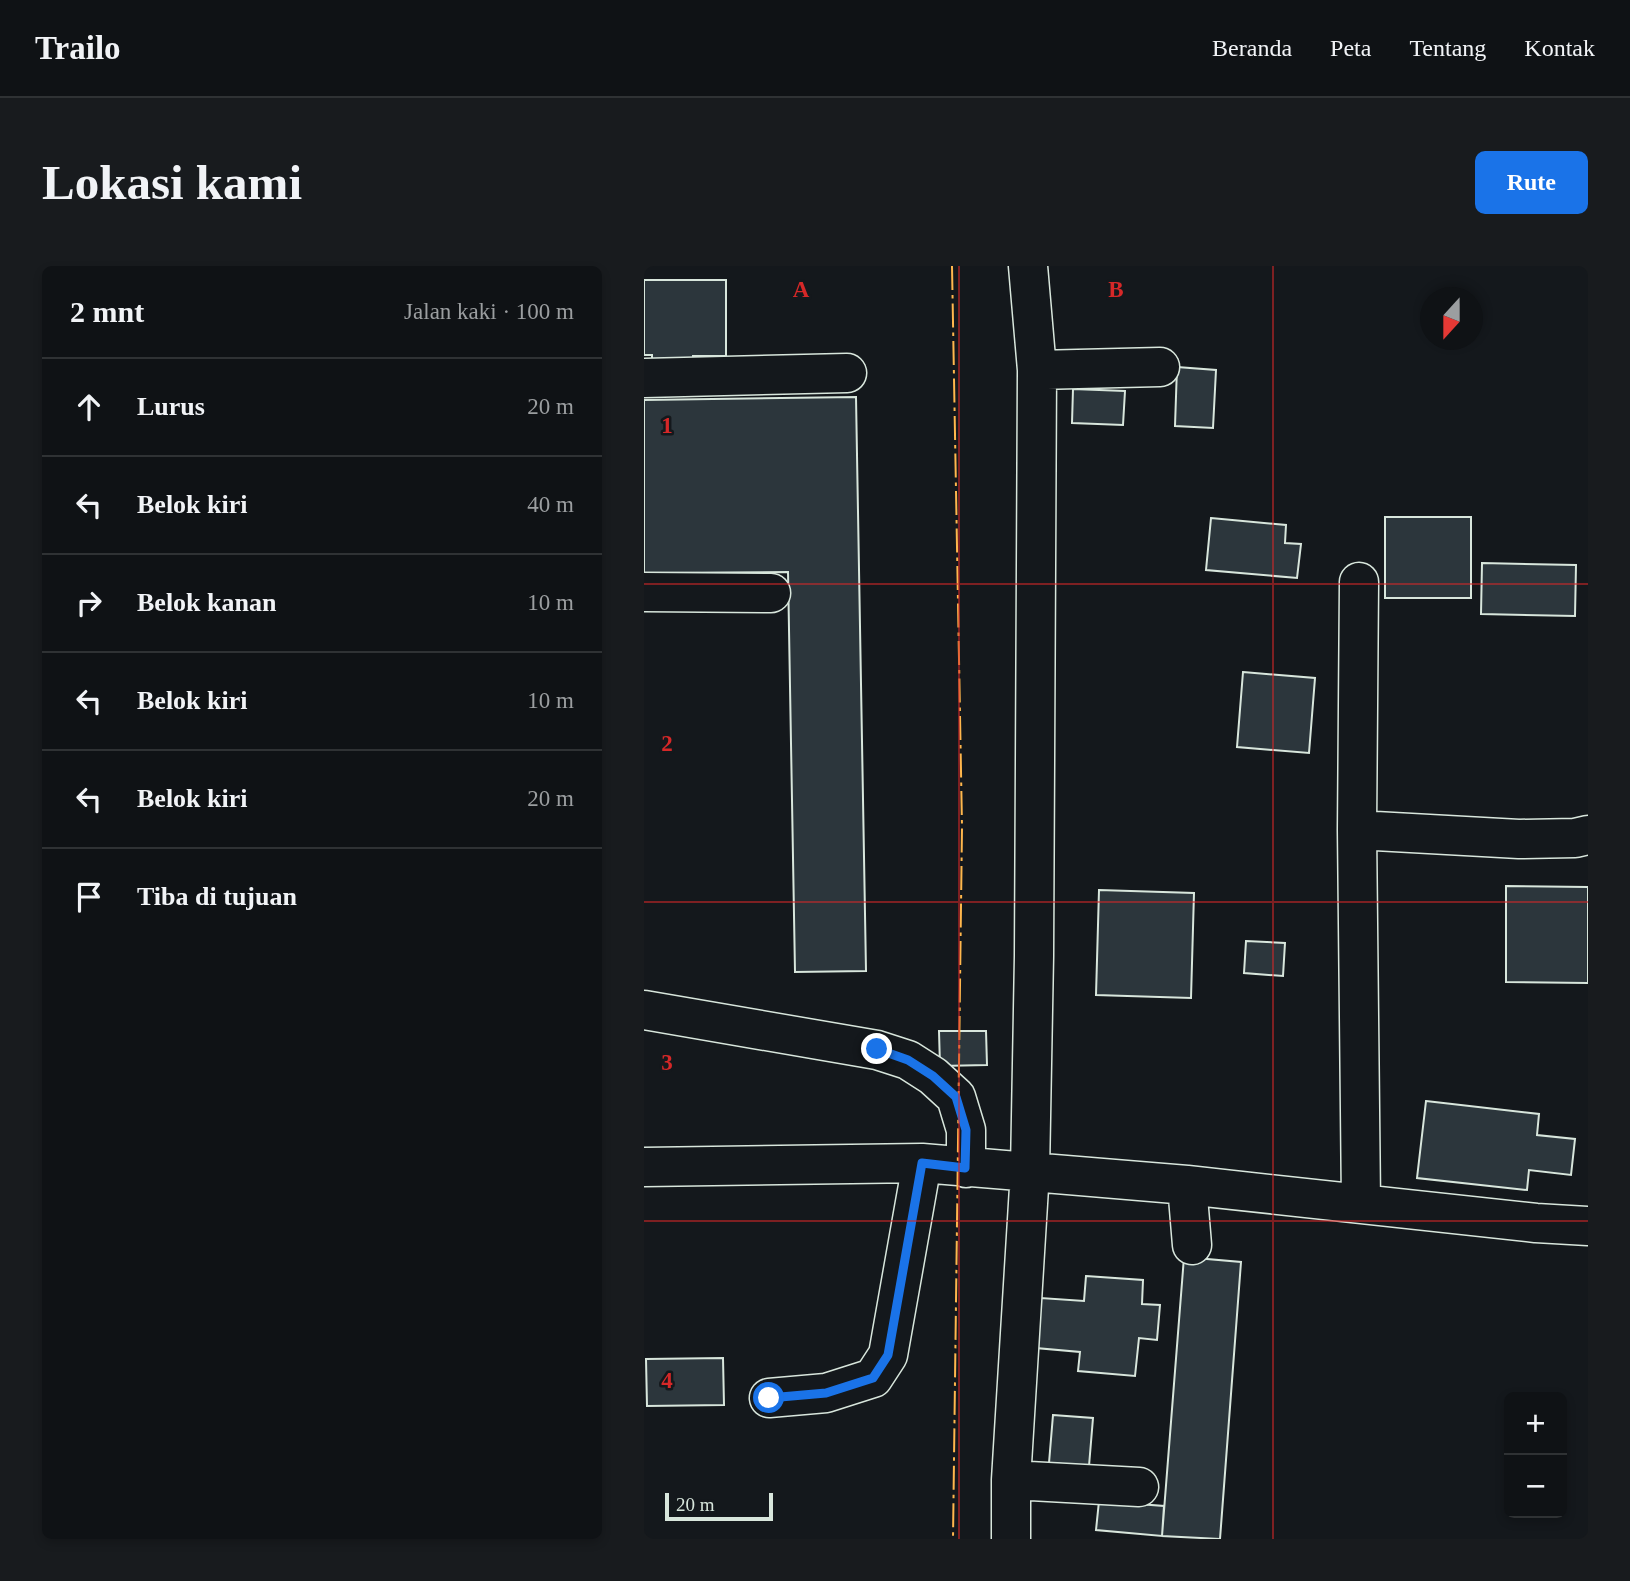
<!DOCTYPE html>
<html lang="id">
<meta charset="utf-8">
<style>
:root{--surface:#0f1215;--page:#181b1e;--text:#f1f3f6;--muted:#9b9ea0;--line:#2f3234;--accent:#1a73e8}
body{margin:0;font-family:"Times New Roman",serif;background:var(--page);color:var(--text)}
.controls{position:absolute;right:21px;bottom:21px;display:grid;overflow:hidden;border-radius:10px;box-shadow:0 4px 10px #0003}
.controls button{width:63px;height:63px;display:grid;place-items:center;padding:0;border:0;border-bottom:2px solid var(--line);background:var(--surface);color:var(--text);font:35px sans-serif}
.compass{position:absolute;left:776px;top:21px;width:63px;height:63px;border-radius:50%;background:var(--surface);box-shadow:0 4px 10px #0003;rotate:201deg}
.scale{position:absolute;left:21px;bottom:18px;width:108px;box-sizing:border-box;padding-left:7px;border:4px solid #d8e6dc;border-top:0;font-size:19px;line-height:24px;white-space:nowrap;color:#d8e6dc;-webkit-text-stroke:5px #14181c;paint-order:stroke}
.stop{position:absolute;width:21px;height:21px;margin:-16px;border:5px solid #1a73e8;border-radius:50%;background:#fff}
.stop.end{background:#1a73e8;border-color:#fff;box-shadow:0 2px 7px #0008}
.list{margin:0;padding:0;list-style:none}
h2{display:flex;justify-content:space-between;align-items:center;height:91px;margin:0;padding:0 28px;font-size:30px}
h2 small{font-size:23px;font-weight:400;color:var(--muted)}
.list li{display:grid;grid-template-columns:46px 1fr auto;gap:21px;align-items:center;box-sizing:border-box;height:98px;padding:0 28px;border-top:2px solid var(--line)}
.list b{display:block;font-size:26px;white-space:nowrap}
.list em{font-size:23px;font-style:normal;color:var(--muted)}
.icon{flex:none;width:38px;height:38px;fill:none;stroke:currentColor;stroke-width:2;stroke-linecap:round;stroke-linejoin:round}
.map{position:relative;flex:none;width:944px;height:1273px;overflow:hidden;border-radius:10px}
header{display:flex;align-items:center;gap:42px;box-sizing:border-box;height:98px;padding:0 35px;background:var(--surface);border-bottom:2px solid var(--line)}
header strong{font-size:33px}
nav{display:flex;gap:38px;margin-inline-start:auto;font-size:24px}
.intro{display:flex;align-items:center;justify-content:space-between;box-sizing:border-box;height:168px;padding:0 42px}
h1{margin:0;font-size:49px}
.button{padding:18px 32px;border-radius:10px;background:var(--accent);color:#fff;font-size:24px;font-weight:700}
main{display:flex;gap:42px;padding:0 42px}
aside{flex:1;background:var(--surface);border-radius:10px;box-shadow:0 4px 10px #0003}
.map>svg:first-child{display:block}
</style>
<header>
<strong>Trailo</strong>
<nav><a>Beranda</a><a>Peta</a><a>Tentang</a><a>Kontak</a></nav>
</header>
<div class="intro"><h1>Lokasi kami</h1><a class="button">Rute</a></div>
<main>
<aside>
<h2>2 mnt<small>Jalan kaki · 100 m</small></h2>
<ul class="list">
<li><svg class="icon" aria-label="ahead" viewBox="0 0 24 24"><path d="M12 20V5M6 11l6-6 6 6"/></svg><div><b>Lurus</b></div><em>20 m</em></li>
<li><svg class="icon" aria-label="left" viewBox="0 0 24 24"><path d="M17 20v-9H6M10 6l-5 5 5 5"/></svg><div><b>Belok kiri</b></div><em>40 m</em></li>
<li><svg class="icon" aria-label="right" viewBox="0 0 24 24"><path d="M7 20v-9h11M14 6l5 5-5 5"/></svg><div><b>Belok kanan</b></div><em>10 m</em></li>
<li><svg class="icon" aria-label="left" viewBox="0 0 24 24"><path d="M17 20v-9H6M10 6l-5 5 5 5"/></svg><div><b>Belok kiri</b></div><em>10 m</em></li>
<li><svg class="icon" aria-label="left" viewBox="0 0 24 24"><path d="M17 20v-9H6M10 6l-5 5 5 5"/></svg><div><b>Belok kiri</b></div><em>20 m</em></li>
<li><svg class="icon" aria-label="arrive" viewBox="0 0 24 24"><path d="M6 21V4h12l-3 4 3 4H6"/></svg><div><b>Tiba di tujuan</b></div></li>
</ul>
</aside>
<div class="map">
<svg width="944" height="1273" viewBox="0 0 944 1273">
<rect width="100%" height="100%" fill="#14181c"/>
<path fill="#2c363c" stroke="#d8e6dc" stroke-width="2" d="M0 14H82V90H49V103H8V89H0Z
M533 101 572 104 569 162 531 160Z
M429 123 481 125 479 159 428 157Z
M212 131 222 705 151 706 144 306 0 307V134Z
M741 251H827V332H741Z
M567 252 642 259 641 277 657 278 653 312 562 304Z
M838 297 932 299 931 350 837 348Z
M599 406 671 412 665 487 593 481Z
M862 620 944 621V717L862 716Z
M455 624 550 627 547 732 452 729Z
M602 675 641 677 639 710 600 707Z
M295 765H342L343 799 296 800Z
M782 835 895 848 893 869 931 873 927 909 885 904 883 924 773 912Z
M540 991 597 996 576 1273 518 1270Z
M442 1010 499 1014 498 1038 516 1039 513 1074 495 1072 491 1110 434 1105 436 1086 392 1082 397 1032 440 1035Z
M79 1092 80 1139 3 1140 2 1093Z
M409 1149 449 1152 445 1200 405 1197Z
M455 1235 520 1240 518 1270 452 1264Z"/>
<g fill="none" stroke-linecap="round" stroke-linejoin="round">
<g stroke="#d8e6dc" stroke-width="41">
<path id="minor" d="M393 104 516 101
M0 112 203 107
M715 316 713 564 717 937
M0 326 127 327
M713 564 875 573 931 572 944 569
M0 744 233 784 264 794 289 810 312 831 322 864V902
M0 901 278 897 543 919 892 957 944 960
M543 919 548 979
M125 1132 182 1127 229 1112 244 1089 278 897
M367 1214 495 1221
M367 1273V1214L386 905 390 690 393 104 384 0"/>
</g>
<use href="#minor" stroke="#14181c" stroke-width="38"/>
<path stroke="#ffb74d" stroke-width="2" stroke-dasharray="24 5 3.5 5" stroke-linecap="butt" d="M308 0 318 561 309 1273"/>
</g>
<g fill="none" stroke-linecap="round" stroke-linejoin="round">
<path stroke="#1a73e8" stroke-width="9" d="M125 1132 182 1127 229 1112 244 1089 278 897 321 902 322 864 312 831 289 810 264 794 233 783"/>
</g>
<path fill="none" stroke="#d62828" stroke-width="2" stroke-opacity="0.55" d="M315 0V1273M629 0V1273M0 318H944M0 636H944M0 955H944"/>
<g font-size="23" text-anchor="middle" font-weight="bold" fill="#d62828" stroke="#14181c" stroke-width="5" stroke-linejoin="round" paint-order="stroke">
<text x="157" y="31">A</text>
<text x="472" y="31">B</text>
<text x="23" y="167">1</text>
<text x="23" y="485">2</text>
<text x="23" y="804">3</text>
<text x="23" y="1122">4</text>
</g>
</svg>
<div class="controls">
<button>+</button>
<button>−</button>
</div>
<svg class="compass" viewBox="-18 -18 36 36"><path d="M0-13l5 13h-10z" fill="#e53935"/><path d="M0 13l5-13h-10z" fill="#9b9ea0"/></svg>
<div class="scale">20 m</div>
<div class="stop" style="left:125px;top:1132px"></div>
<div class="stop end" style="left:233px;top:783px"></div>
</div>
</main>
